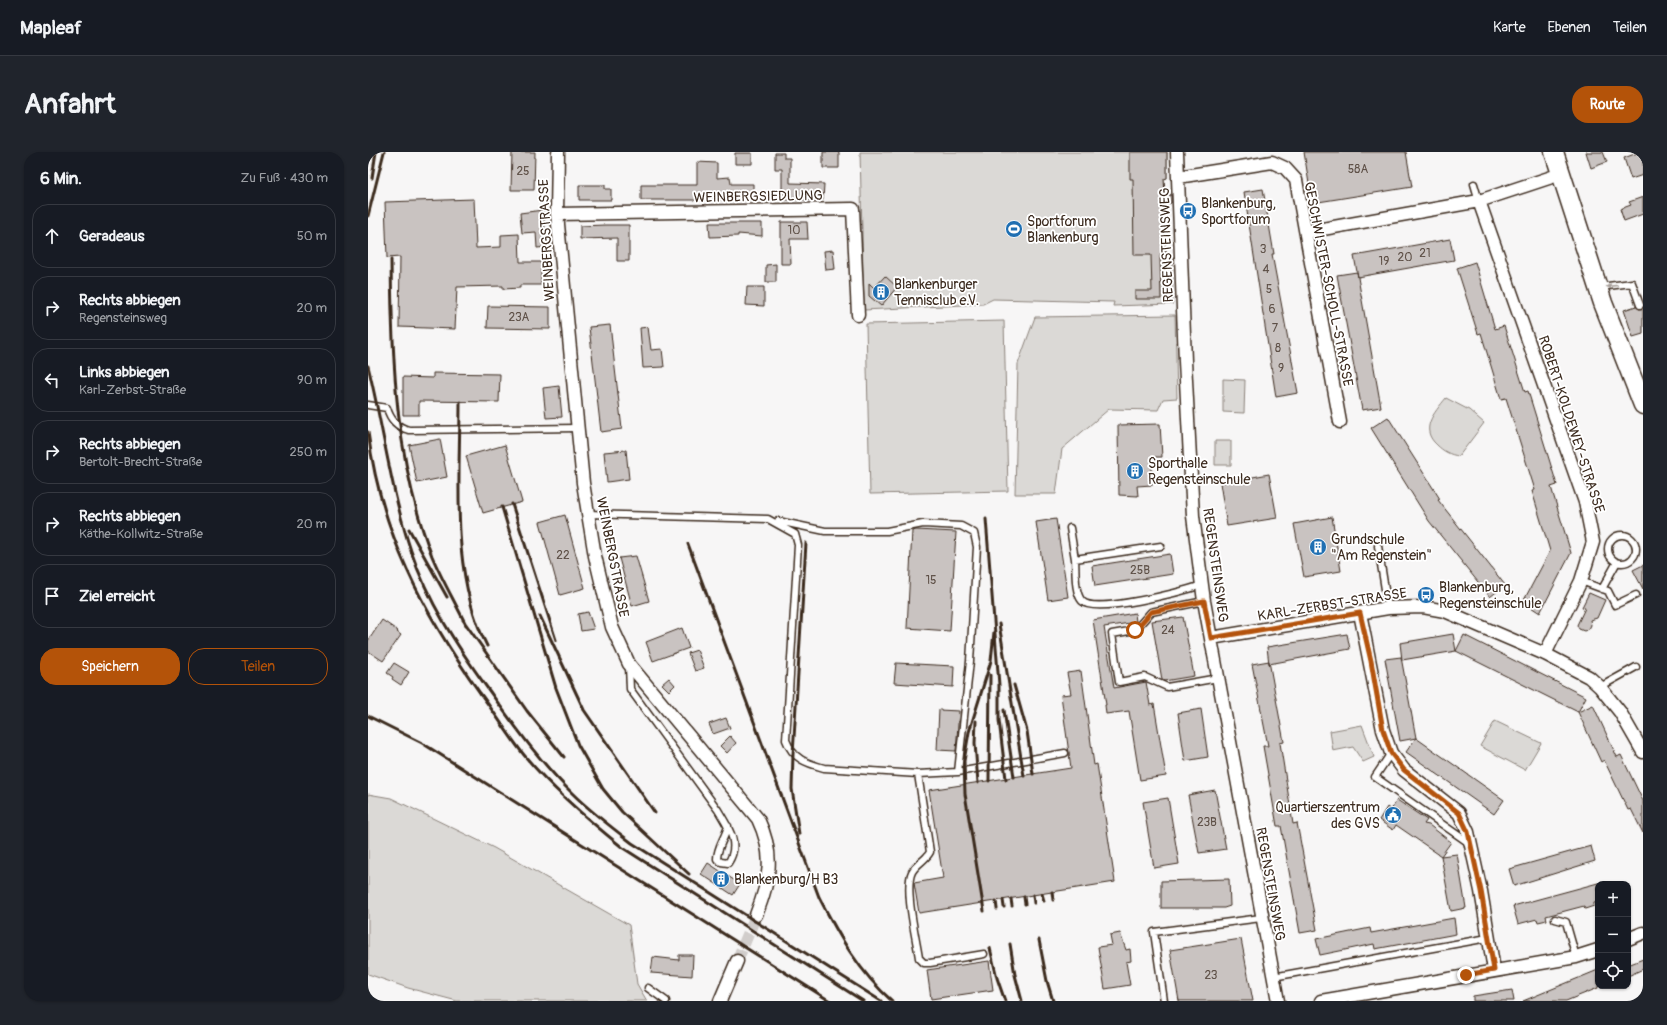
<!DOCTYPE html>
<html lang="de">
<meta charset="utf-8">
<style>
:root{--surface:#171b24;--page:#20242c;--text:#f1f3f6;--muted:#9ea1a6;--line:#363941;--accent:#b45309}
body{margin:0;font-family:Pangolin,sans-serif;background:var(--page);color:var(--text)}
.controls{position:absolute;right:12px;bottom:12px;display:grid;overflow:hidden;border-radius:8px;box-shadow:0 1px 3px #0004}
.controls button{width:36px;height:36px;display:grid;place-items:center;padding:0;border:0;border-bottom:1px solid var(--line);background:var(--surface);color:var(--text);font:20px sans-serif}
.stop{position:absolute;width:12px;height:12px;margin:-9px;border:3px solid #b45309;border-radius:50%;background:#fff}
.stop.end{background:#b45309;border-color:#fff;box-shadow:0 1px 4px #0008}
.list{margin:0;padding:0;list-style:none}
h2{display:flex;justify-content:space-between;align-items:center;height:52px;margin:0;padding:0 16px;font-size:17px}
h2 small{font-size:13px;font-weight:400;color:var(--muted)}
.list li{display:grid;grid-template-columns:26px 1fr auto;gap:12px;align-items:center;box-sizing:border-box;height:64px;margin:0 8px 8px;padding:0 8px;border:1px solid var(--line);border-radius:16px}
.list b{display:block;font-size:15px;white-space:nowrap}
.list p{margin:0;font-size:13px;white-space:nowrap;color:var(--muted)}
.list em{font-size:13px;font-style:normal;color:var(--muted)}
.actions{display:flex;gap:8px;padding:12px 16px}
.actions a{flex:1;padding:9px 0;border:1px solid var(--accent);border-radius:16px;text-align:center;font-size:14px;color:var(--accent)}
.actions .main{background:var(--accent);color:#fff}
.icon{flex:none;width:22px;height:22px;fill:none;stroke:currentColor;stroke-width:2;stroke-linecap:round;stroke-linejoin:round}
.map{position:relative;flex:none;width:1275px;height:849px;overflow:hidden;border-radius:16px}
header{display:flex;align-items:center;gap:24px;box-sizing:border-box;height:56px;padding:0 20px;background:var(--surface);border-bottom:1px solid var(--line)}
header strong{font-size:19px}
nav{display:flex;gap:22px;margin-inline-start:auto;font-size:14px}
.intro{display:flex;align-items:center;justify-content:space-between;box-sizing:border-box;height:96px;padding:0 24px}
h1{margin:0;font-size:28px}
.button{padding:10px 18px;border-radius:16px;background:var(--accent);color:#fff;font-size:14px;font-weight:700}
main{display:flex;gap:24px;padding:0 24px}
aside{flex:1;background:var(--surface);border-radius:16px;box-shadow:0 1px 3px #0004}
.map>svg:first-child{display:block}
</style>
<header>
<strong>Mapleaf</strong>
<nav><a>Karte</a><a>Ebenen</a><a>Teilen</a></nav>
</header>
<div class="intro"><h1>Anfahrt</h1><a class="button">Route</a></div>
<main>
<aside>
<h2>6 Min.<small>Zu Fuß · 430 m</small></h2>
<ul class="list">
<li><svg class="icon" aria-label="ahead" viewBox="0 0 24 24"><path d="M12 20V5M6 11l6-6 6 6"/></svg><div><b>Geradeaus</b></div><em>50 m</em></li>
<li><svg class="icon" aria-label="right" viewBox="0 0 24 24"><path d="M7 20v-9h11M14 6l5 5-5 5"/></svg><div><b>Rechts abbiegen</b><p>Regensteinsweg</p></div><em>20 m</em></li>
<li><svg class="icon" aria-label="left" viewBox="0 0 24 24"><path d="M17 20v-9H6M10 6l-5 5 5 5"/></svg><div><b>Links abbiegen</b><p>Karl-Zerbst-Straße</p></div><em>90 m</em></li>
<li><svg class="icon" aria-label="right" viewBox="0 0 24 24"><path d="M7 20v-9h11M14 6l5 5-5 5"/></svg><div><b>Rechts abbiegen</b><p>Bertolt-Brecht-Straße</p></div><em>250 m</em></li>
<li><svg class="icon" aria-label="right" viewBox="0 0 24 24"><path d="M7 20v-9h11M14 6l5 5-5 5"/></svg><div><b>Rechts abbiegen</b><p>Käthe-Kollwitz-Straße</p></div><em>20 m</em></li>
<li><svg class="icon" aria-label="arrive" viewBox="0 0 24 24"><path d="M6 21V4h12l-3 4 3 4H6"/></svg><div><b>Ziel erreicht</b></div></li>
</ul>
<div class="actions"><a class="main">Speichern</a><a>Teilen</a></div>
</aside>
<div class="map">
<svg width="1275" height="849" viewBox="0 0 1275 849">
<rect width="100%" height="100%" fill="#f7f6f6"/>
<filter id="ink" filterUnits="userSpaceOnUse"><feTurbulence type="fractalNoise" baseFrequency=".025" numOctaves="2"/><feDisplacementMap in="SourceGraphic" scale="8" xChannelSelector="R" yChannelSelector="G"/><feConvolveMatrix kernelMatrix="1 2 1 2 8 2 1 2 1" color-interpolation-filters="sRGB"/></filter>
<g filter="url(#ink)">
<path fill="#dbd9d6" stroke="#8b827a" d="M492 0H799V26L796 27 797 43H803V51L796 52 798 102 804 103 805 152 745 154 746 150 625 147 615 152 496 158Z
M807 163 809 246 795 247 790 258 741 257 694 297 688 342H647L650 212 667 165Z
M636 169 640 339 502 342 498 172Z
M855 227 877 228 876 261 855 260Z
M1078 246 1101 258 1116 271 1091 304C1082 303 1075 299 1069 293 1051 277 1066 261 1078 246Z
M847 289H863V313H847Z
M1127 569 1173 591 1157 618 1112 594Z
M994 573 1006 605 995 610 985 595 965 599 962 579Z
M0 642 23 646 126 696 261 773 269 832 279 849H89L40 836 0 822Z"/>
<path fill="#c9c3c1" stroke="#3b2a1e" d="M144 0H167L166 38H143Z
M455 0H471V16H455Z
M762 0H799V26L796 27 797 43H803V51H796L798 103H792L793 147H767V139H784L783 103H766L765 27H762Z
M936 0H1038L1044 35 944 51Z
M1218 0H1235L1239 10 1223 16Z
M1272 0H1275V23L1263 27 1256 6Z
M367 1H384V12H367Z
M407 1H416V6H422V31L456 32 455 48H414V17H407Z
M329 10 349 11V26L362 25 363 32H385V48H273V33H329Z
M211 33H237V37H243V48H211Z
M895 37 906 102H904L930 241 908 245 876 40Z
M1275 45V62L1256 69 1252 57 1263 53 1261 50Z
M106 47 108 96 133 95V83L151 82 152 110H173V133H152V136L135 137V134L89 135 87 177 31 175 32 105 19 106 17 50Z
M175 58 179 95 169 96 168 80 154 81 152 61Z
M413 70H439L440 87H422L423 112H413Z
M341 71H394V84L370 82V84L342 85Z
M237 73H261V109H249V86L212 87V74Z
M1082 87 1086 108 990 125 986 104Z
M465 98 467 117 458 118 456 99Z
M1107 110 1127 177 1136 174 1157 240 1160 239 1189 333 1183 335 1203 401 1172 461 1155 450 1182 399 1164 339 1167 338 1138 246 1133 247 1113 181 1110 182 1089 116Z
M408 112V130H398V113Z
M989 120 1013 255 994 258 969 123Z
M517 124 529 135 513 154 501 144V131L506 136Z
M379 135H396V154L378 153Z
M120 154 182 155V177L119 176Z
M1268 154 1271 157 1275 156V182L1265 185 1256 158Z
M242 173 254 277 233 280 221 175Z
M280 175 283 198 294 197 296 215 275 216 272 176Z
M65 221 132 222 131 250 51 249V263H35V225L65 226Z
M191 234 194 265 178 266 175 236Z
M1020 265 1072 347 1070 348 1137 433 1122 445 1061 369 1003 276Z
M792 272 794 305H784V333L769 334 770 344 751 343 750 273Z
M72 287 79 325 49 331 41 293Z
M137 293 154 350 115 361 98 304Z
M258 298 261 327 239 330 236 300Z
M901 322 909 366 859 374 852 331Z
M197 363 217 436 192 443 172 370Z
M964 365 973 419 936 425 926 372Z
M688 367 700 445 680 448 668 370Z
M548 378 588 380 582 479 539 476 544 379Z
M802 402 805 422 727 434 724 414Z
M268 404 281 449 264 454 251 406Z
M1275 413V437L1265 418Z
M1221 441 1237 448 1229 466 1222 468 1223 473 1221 477 1216 479 1211 477 1209 473 1217 456 1214 455Z
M220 460 226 477 213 479 210 462Z
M767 461 768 470 736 475 746 536 778 530 782 553 786 552 798 624 772 628 761 559 738 562 737 553H738L725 468Z
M815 465 826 524 796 529 794 528 784 469Z
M14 468 30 479 29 480 33 483 15 509 0 499V489Z
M314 476 321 496 285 509 278 490Z
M979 482 982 497 901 512 899 495Z
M1085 482 1088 499 1034 508 1032 491Z
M1096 483 1218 545 1210 560 1088 499Z
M329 498 336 516 327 519 320 501Z
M1033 505 1048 586 1032 589 1017 507Z
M901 509 916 590 912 591 925 672 929 671 949 778 932 781 913 674H909L895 594H900L884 512Z
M26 511 41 520 33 533 24 527 25 525 19 521Z
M528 511 586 514 585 535 526 531Z
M713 519 726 613 729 612 747 730 551 761 546 731 575 726 561 638 703 616 693 543 703 542 699 521Z
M301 526 307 533 301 539 294 532Z
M1225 553 1249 605 1253 603 1275 649V681L1263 657 1260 658 1236 608 1233 610 1210 560Z
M833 557 840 605 817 609 810 561Z
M571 558 591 559 588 599 569 598Z
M358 566 362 576 345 582 341 572Z
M362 584 368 591 359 601 352 594Z
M1048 586 1136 648 1126 662 1038 600Z
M847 638 858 697 831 701 820 643Z
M800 646 811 712 786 716 775 650Z
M1029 648 1059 668 1056 672 1061 673 1083 690 1073 704 1028 673 1025 678 1011 668 1019 655 1023 658Z
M1223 694 1227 709 1146 734 1141 717Z
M1089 702 1098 756 1083 759 1073 704Z
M340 711 372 732 365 743 333 722Z
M861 727 862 754 856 756H793V729Z
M1230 731V750L1226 751V754L1217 757 1216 754 1178 764 1179 768 1170 770 1169 767 1150 772 1145 754Z
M1086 766 1088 782 1007 797 1006 792 952 803 948 787 1002 776 1003 781Z
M752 781 758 798 762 797 763 809 758 810 762 833 737 837 730 795 744 793 742 783Z
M873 787 885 849H811L802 798Z
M311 803H325L324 824 283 821 285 805 311 808Z
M1275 807V817L1260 824V813Z
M621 809 625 838 563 847 559 818Z
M1230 818V836L1198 849H1155Z
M1144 838 1146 849H1105V844Z"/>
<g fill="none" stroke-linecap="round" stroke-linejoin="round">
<path stroke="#d1cdcb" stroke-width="12" stroke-dasharray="12 6" stroke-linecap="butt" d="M369 809 388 763"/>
<g stroke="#3b2a1e" stroke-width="9">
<path id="lane" d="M1106 32 1111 49
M1232 135 1264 131 1272 153
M0 253 19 256C22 267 29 275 41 278L210 276
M219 362 400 367 427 382 430 393 418 588C425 607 438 611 456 616L550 622 590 620 697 601
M410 369 457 379H519L555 372 593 374 606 381 609 395 602 509 590 620
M702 376 707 407
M1240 397a14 14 0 1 1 28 0a14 14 0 1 1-28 0Z
M793 394 707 407C708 419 706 440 714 449 726 463 816 439 834 433
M1010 394 1020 456
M1213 429 1240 439 1247 453 1268 443
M1234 437 1249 410
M836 449 783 460 767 478 744 482 751 530 777 525 799 535 850 526
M261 514 262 537 350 658C360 675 373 692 360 711L353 710 349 707C349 695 357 686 360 674
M1232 535 1268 515
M1023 601 1007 625 1101 691
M550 622 562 700C558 708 548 712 544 720 536 736 548 786 551 806L556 811H562L616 802
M1187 767 1198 770 1208 805
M905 825 1120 786
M280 836 298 849
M796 849 786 780 893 766"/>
</g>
<g stroke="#3b2a1e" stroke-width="15">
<path id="street" d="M190 0 189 62 215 331 227 404 244 475 261 512 390 667C407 703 402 728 388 763
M809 0 817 209 825 364 836 449 910 849
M810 25 904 10 917 16 928 28 972 270
M1111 49 1217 350 1225 390 1213 429 1177 502
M189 62 485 57 490 163
M938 80 1111 49 1193 22
M992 461 1015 578 1023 601 1036 618 1091 661 1100 680 1113 739 1126 818
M843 486 1020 456 1055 455 1077 459 1177 502 1221 525 1232 535 1252 560 1275 600
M1260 787 1275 781
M352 849 369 809
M953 849 1208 805 1230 798"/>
</g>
<g stroke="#3b2a1e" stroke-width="21">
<path id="primary" d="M1186 0 1235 151 1275 253"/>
</g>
<use href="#lane" stroke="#fff" stroke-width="6"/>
<use href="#street" stroke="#fff" stroke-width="12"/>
<use href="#primary" stroke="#fff" stroke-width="18"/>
<path stroke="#3b2a1e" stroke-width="3" d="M4 26 8 0
M0 64 16 0
M23 108C24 208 27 309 64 404 74 428 87 450 98 473
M0 214C15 275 23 339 43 399 60 450 89 494 120 537 146 573 172 610 204 641 222 659 243 675 264 691L513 849
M92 250C92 329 82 422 119 494
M0 280C12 379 55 461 112 541 127 561 140 583 156 603 185 638 220 668 255 696L495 849
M144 352 188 488
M134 355 188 536 210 593 235 637 254 660 321 722
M618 367 631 533V568L638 627
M41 377 79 445
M320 392 451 745C471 784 491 820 524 849
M172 464 216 558 287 661
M95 468 159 559 196 605
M631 472 656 624
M646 533 659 579 665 622
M636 558 646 625
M0 564 54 591 462 849
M608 569 607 591 610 631
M621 629 622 523
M431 682 424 637 425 602 438 391
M684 740 685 748
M674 742 676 749
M665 743 666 751
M656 745 657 752
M643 747 644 754
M635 748 636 755
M628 749 629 757
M616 759 597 642 596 609 601 580 623 509 626 480
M671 788 679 829 685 849
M642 792 647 823 654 849
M622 796 629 826 637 849"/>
</g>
<defs><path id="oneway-solid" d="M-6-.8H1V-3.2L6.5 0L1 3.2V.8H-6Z"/></defs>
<use fill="#a79f9a" href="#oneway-solid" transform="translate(1244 134) rotate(174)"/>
</g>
<g fill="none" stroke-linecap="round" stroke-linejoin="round" filter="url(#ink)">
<path stroke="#b45309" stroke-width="5" d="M767 478 783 460 836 449 843 486 992 461 1003 509 1015 578 1023 601 1036 618 1091 661 1100 680 1113 739 1126 818 1098 823"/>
</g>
<defs>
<g id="bus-disc" transform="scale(0.9)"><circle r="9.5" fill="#1f6fb2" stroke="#fff"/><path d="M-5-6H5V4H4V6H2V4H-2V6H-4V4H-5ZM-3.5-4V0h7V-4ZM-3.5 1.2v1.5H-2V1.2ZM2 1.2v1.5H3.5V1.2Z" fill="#fff"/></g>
<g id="stadium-disc" transform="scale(0.9)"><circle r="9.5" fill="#1f6fb2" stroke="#fff"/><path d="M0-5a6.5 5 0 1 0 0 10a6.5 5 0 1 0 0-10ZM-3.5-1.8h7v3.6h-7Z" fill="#fff"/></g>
<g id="building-disc" transform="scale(0.9)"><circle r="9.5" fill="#1f6fb2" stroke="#fff"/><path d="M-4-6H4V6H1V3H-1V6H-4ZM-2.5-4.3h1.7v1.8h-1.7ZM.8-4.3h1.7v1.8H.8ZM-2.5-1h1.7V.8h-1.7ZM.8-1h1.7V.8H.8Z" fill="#fff"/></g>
<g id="civic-disc" transform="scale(0.9)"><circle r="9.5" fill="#1f6fb2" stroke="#fff"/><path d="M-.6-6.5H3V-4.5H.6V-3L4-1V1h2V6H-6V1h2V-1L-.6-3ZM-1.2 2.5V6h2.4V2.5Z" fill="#fff"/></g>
</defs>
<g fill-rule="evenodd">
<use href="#bus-disc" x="820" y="59"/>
<use href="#stadium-disc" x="646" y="77"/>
<use href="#building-disc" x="513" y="140"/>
<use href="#building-disc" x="767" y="319"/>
<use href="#building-disc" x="950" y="395"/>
<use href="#bus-disc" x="1058" y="443"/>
<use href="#civic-disc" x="1025" y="663"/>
<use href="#building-disc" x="353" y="727"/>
</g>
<g text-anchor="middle" stroke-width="3.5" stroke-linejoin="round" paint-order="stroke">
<g font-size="12" fill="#5e5047">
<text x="990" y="21">58A</text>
<text x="155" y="23">25</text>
<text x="426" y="82">10</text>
<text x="895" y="101">3</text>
<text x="1057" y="105">21</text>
<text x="1037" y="109">20</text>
<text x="1016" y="113">19</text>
<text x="898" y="121">4</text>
<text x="901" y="141">5</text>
<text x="904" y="161">6</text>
<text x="151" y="169">23A</text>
<text x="907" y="180">7</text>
<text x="910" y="200">8</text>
<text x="913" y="220">9</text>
<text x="195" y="407">22</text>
<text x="772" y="422">25B</text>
<text x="563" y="432">15</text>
<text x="800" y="482">24</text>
<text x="839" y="674">23B</text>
<text x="843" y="827">23</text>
</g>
<g font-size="14" fill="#3b2a1e" stroke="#fff">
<text transform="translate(390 44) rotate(-1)" y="5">WEINBERGSIEDLUNG</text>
<text transform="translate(178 88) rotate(-93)" y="5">WEINBERGSTRASSE</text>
<text transform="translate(798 93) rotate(-92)" y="5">REGENSTEINSWEG</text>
<text transform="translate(961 132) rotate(79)" y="5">GESCHWISTER-SCHOLL-STRASSE</text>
<text transform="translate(1204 272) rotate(72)" y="5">ROBERT-KOLDEWEY-STRASSE</text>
<text transform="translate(245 405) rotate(79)" y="5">WEINBERGSTRASSE</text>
<text transform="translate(848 413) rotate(82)" y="5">REGENSTEINSWEG</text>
<text transform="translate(964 452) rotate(-9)" y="5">KARL-ZERBST-STRASSE</text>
<text transform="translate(903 732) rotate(80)" y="5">REGENSTEINSWEG</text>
</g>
<g font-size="14" fill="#3b2a1e" stroke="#fff" text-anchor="start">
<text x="833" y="56">Blankenburg,<tspan x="833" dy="16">Sportforum</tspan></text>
<text x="659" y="74">Sportforum<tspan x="659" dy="16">Blankenburg</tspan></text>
<text x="526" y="137">Blankenburger<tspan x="526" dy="16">Tennisclub e.V.</tspan></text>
<text x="780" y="316">Sporthalle<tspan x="780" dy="16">Regensteinschule</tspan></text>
<text x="963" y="392">Grundschule<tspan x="963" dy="16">"Am Regenstein"</tspan></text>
<text x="1071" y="440">Blankenburg,<tspan x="1071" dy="16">Regensteinschule</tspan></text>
<text x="1012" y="660" text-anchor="end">Quartierszentrum<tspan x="1012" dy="16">des GVS</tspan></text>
<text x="366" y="732">Blankenburg/H B3</text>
</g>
</g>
</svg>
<div class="controls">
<button>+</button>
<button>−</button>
<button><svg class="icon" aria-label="locate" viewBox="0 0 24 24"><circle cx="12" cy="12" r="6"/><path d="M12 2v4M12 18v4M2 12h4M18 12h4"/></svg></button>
</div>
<div class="stop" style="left:767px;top:478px"></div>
<div class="stop end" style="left:1098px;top:823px"></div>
</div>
</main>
